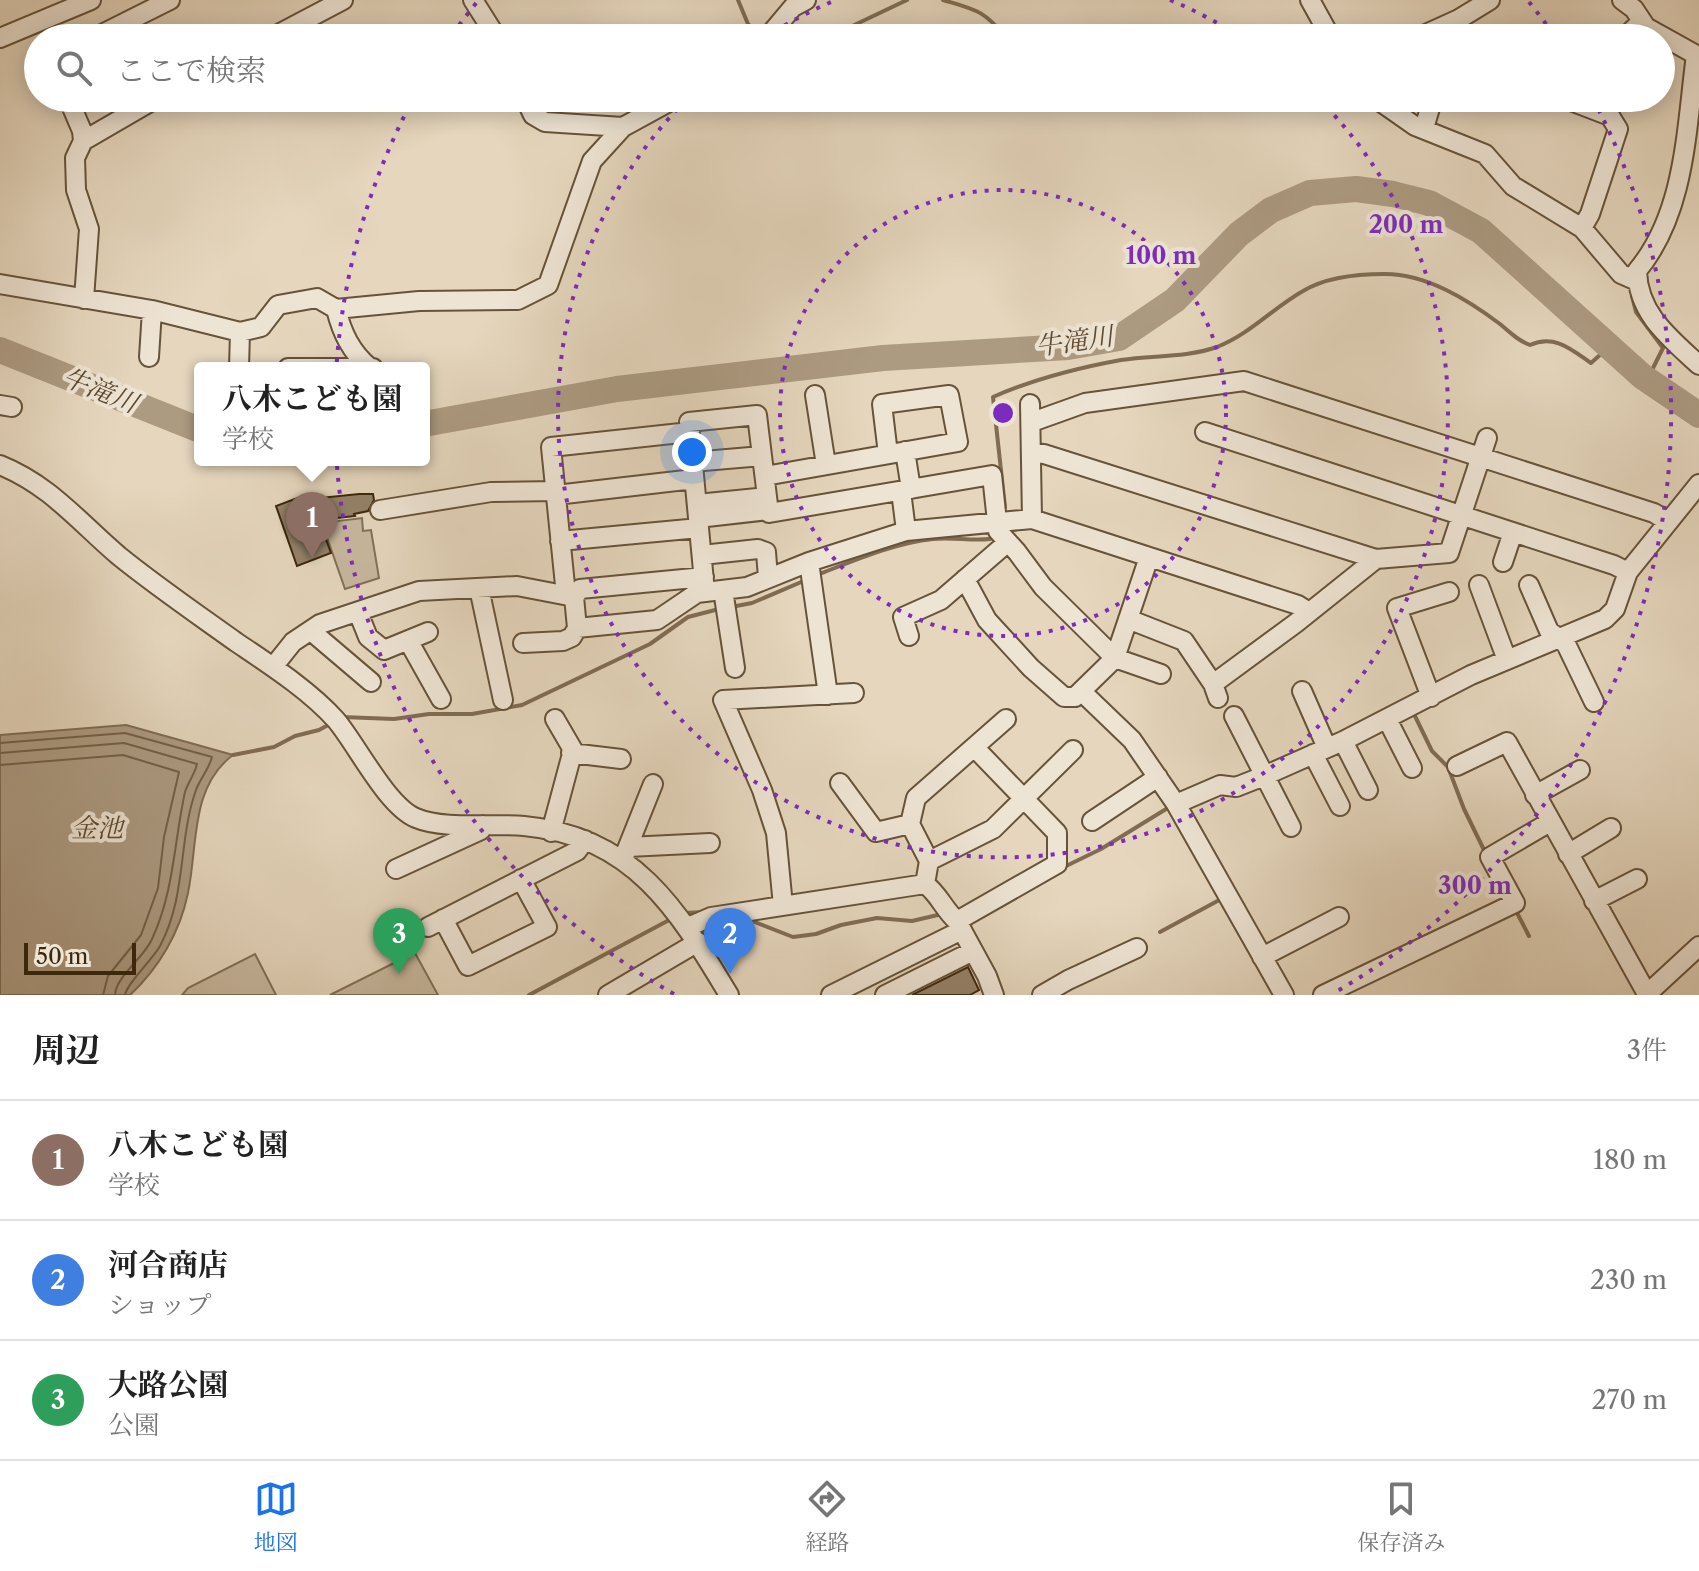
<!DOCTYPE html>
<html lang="ja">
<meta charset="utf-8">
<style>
:root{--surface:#fff;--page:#f2f2f2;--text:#222;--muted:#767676;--line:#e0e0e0;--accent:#1a73e8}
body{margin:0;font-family:"Libre Caslon Text","Noto Serif JP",serif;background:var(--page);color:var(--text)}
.scale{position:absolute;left:24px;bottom:20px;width:112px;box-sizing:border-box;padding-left:8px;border:4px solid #3d270d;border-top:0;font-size:22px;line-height:28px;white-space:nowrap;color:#3d270d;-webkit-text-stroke:6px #eee4d4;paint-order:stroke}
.you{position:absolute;left:692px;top:452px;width:28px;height:28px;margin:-20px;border:6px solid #fff;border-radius:50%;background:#1a73e8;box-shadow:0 0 0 12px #1a73e833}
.badge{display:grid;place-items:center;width:52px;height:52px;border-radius:50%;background:var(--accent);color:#fff;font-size:26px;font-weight:700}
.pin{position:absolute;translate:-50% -66px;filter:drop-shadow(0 2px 4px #0008)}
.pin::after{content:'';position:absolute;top:42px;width:28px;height:24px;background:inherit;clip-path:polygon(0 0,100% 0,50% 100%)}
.popup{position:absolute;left:194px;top:362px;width:236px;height:104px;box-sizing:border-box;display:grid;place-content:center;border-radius:8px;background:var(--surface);filter:drop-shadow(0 2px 6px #0005);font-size:26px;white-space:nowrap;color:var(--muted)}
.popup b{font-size:30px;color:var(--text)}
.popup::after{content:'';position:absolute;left:50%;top:100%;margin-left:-16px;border:16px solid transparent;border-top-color:var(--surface)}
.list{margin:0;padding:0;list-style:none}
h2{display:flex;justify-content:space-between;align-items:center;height:104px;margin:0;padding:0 32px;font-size:34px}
h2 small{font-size:26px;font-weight:400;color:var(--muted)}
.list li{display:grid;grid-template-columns:52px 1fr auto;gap:24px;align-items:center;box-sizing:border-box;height:120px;padding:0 32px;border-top:2px solid var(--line)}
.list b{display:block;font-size:30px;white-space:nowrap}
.list p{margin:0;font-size:26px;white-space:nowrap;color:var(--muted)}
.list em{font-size:26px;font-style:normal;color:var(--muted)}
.icon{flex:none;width:44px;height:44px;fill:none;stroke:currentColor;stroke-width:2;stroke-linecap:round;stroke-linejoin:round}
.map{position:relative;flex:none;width:1699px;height:995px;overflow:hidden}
.search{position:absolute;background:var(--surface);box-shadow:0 4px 20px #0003;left:24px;right:24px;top:24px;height:88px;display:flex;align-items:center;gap:20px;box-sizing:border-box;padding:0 28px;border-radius:44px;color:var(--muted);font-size:30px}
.sheet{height:464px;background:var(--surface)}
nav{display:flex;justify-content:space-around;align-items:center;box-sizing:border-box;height:112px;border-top:2px solid var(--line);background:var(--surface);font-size:22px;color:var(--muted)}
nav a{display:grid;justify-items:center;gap:4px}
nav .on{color:var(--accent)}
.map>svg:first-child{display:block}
</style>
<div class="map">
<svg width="1699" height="995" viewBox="0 0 1699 995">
<rect width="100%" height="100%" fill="#e5d6bd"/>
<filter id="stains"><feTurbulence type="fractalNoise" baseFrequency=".0025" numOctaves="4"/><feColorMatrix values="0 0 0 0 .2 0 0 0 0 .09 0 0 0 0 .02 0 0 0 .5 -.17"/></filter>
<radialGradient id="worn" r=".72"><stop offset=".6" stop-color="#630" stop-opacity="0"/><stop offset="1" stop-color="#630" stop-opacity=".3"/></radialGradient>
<path fill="#c8b89f" stroke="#827056" stroke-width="2" d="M362 518 363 531 371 530 379 578 345 589 322 523Z
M415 953 438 995H330L414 953Z
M255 954 276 995H182L188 988Z"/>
<path fill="#ac9a81" stroke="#806c53" stroke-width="2" d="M126 725 233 755C190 787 198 845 188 893 180 932 159 968 130 995H0V735Z"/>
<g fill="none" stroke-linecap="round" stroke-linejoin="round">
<path stroke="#746047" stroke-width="2" d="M0 743 125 733 212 757C209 769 200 779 196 790 178 840 187 895 160 946 153 959 127 983 125 995
M0 753 124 743 197 764C195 774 188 782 185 792 174 842 174 892 152 939 144 958 116 976 115 995
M0 765 123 755 179 772 164 837 158 888 141 935 108 976 103 995"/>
<path stroke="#806c53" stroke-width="4" d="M738 0 748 24 760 36
M943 0C977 10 983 10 1007 38
M827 38 907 0
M1632 296 1636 312 1663 348 1647 380
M1005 507 993 397C1034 379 1077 368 1121 360 1153 355 1185 358 1217 347 1250 334 1273 308 1303 291 1326 277 1359 274 1385 274 1427 274 1468 300 1500 324 1511 333 1517 340 1530 345 1554 334 1571 349 1591 363L1610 346
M817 575C853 561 894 543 933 539 952 537 971 541 990 539
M731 607 752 603 806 580
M1413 712 1432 751 1448 767 1464 809 1485 852
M342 717 394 719 429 714H472L522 705 650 644 688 617 719 609
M233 755 274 747 295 736 319 730 330 724
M1062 868 1101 849 1171 806
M1515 909 1529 936
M684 913 705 912
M747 919 793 937 816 934 841 925 877 918 912 921 942 914
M1160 932 1223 898
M529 995 671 919"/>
<path stroke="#ac9a81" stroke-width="26" d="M0 350 200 430
M424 424 617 389 883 358 1068 347 1119 338 1175 300 1239 234 1271 210 1310 193 1356 189 1393 194 1429 203 1481 231 1643 377 1699 415"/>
</g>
<path fill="#948269" stroke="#3d270d" stroke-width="2" d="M359 494H373L374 500 368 511 354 514 355 516 319 520 331 553 297 566 276 506 300 497 301 500Z
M968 967 979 990 970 995H912Z"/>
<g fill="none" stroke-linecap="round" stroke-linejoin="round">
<g stroke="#675339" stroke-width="22">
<path id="minor" d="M473 0 497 38
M1310 0 1331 38
M1622 0 1634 9 1646 27 1696 55C1686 129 1686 212 1637 271 1638 314 1670 338 1699 365
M0 38 91 0
M94 38 170 0
M271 38 343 0
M767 38 793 7 806 0
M1417 38 1459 19 1490 0
M1624 38 1642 21
M68 98 82 131 83 141
M525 98 533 115 545 122 623 127
M793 98 812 101 821 98
M1375 98 1415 126 1485 154 1513 186 1582 228 1621 274 1637 281
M1563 98 1610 116 1618 129 1590 214 1582 228
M1425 125 1433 98
M0 284 152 310 240 332 261 327 278 305 317 298 336 309 419 301 518 300 548 285 592 161 623 127 676 98
M84 299 89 229 76 190 75 158 83 141 157 98
M336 309C342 333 351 352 370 368
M149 357 152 310
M239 368 240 332
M288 368H373
M815 395 826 465
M1030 404 1032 519
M0 405 12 407
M1032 422 1085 403 1244 381 1654 513 1667 521
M1205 432 1614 565 1628 572
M905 451 911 489
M1033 453 1044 454 1376 559
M692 462 762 456
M0 465C50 485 79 522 119 556 156 586 197 614 236 642 270 665 309 690 336 720 357 745 387 806 416 818 444 830 494 823 524 826 634 836 678 910 729 995
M765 476 958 442 949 395 882 404 888 454
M901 491 906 531
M556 495 694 479
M697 504 767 497
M380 510 491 492 556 491
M698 518 769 510
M560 541 699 528
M702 555 758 549 766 552 768 578
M809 562 828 695
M1503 562 1513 532
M965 579 987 620 1031 668 1064 697H1075L1115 658 1149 557
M1479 585 1507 660
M1529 585 1549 631 1566 644 1594 702
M479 588 503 700
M723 590 735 668
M705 592 689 422 757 415 769 513 992 475 998 531 1017 552 1043 587 1115 658 1161 674
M566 595 551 447 690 432
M574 597 580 589 704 577
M358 612 368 637 384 650 428 632
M1128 619 1184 641 1213 684 1218 698
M577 628 657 620 697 593 747 587 809 562 906 531 1032 519 1298 605 1309 612
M311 631 371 682
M909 636 903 617 941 600 1008 542
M409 642 441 699
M523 643 563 641 572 637 577 628 574 597
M273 667 293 642 320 624 419 591 517 586 574 597
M1213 684 1296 623 1376 559 1449 553 1487 438
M1081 691 1132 740 1176 804 1284 995
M1302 691 1327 748
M1431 697 1397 608 1449 592
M1234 716 1291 827
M1387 719 1412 768
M1343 741 1368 790
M974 747 1057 833V864L957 921 987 976 994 995
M571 753 621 759
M1313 754 1340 806
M1457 766 1507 742 1647 994
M840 783 876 832 910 824
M1535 795 1580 770
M1176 804 1220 785 1236 787 1264 776 1343 741 1471 675 1605 619 1615 609 1628 572 1699 484
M1092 821 1158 777
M551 832 573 750 555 719
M628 847 710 843
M625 854 653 784
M1568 854 1611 828
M929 861 910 824 916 798 1006 719
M396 869 481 830 483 825
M925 884 929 861 993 829 1073 750
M1594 901 1637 879
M783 906 776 833 762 790 723 700 854 693
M443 919 468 966 547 927 521 879
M428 927 577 851 585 840
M688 927 711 917 925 884C939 894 944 910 957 921
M1262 957 1339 917
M608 995 698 942
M831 995 962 930
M885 995 973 951
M1042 995 1068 980 1137 948
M1323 995 1515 903 1490 857 1550 822
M1646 995 1699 946"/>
</g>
<use href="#minor" stroke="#eee4d4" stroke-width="18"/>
</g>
<g fill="none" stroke="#7b2cbf" stroke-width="4" stroke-dasharray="4 8">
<circle cx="1003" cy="413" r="223"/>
<path d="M764 38A445 445 0 0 1 836 0M1170 0A445 445 0 0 1 1242 38M1318 98A445 445 0 1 1 688 98"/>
<path d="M674 994A668 668 0 0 1 413 99M452 35A668 668 0 0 1 477 2M1529 2A668 668 0 0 1 1554 35M1593 99A668 668 0 0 1 1332 994"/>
</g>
<g text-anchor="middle" stroke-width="8" stroke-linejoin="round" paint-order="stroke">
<g font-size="26" font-style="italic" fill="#5e4a30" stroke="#eee4d4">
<text transform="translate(1074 341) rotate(-8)" y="9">牛滝川</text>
<text transform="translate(100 390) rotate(22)" y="9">牛滝川</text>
<text x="97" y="837">金池</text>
</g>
</g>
<circle cx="1003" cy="413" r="12" fill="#7b2cbf" stroke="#eee4d4" stroke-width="4"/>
<g font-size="24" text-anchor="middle" font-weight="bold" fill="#7b2cbf" stroke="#eee4d4" stroke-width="8" stroke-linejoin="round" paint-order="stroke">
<text x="1406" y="233">200 m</text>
<text x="1161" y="264">100 m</text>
<text x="1475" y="894">300 m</text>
</g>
<rect width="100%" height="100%" filter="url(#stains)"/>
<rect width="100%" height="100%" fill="url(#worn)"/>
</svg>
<div class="scale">50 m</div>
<div class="you"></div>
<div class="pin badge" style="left:312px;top:558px;background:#8d6e63">1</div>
<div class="popup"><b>八木こども園</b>学校</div>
<div class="pin badge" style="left:730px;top:974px;background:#3f7fe0">2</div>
<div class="pin badge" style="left:399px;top:974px;background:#2e9e5b">3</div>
<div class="search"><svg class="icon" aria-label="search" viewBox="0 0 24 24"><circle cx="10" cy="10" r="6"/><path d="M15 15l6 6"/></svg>ここで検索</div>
</div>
<section class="sheet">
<h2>周辺<small>3件</small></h2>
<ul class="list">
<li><span class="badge" style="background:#8d6e63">1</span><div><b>八木こども園</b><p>学校</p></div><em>180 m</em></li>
<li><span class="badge" style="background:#3f7fe0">2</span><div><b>河合商店</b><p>ショップ</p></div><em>230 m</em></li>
<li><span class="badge" style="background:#2e9e5b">3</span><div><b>大路公園</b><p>公園</p></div><em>270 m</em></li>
</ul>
</section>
<nav>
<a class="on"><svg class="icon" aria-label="map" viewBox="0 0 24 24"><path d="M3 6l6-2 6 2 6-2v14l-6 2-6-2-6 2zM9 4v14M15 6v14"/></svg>地図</a>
<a><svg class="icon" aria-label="directions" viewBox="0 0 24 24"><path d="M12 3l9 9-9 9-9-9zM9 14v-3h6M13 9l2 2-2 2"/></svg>経路</a>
<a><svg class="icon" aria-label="saved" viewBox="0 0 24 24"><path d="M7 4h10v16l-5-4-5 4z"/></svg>保存済み</a>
</nav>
